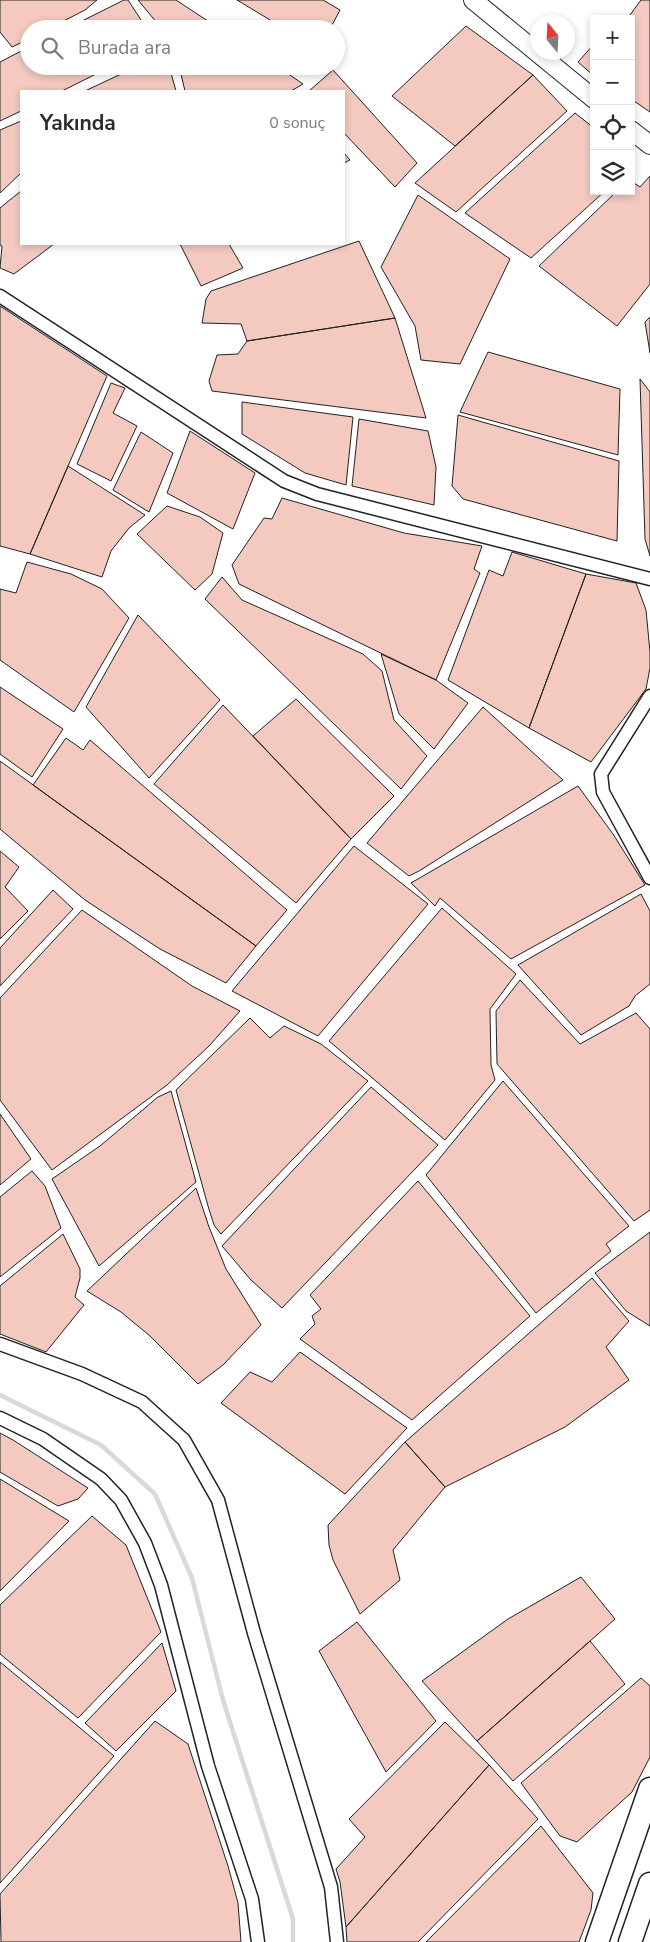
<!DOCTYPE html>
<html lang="tr">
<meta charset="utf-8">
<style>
:root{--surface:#fff;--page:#f7f7f7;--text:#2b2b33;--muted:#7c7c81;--line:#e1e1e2}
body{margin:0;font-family:"Nunito Sans",sans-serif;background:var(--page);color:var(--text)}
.controls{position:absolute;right:15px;top:15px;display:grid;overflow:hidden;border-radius:0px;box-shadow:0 2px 8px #0003}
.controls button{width:45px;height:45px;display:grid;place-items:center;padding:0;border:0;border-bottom:1px solid var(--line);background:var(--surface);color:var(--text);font:25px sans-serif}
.compass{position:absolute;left:530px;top:15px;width:45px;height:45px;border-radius:50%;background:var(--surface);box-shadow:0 2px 8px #0003;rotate:342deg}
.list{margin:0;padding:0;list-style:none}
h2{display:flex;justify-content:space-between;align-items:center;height:65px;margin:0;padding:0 20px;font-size:21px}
h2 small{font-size:16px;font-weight:400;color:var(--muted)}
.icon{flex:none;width:28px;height:28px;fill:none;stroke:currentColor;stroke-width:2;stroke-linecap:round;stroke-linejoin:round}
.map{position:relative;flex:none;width:650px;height:1942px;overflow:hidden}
.search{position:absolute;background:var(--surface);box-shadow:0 2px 8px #0003;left:20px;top:20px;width:325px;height:55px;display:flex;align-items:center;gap:12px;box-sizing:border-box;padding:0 18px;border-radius:28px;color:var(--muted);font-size:19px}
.panel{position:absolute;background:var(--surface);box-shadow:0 2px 8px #0003;left:20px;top:90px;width:325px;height:155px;border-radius:0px}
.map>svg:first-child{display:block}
</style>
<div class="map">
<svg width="650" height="1942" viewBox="0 0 650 1942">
<rect width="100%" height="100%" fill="#fff"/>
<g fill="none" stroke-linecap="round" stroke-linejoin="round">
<path stroke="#d9d9d9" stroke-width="4.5" d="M0 1395 101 1445 155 1494 192 1578 223 1700 293 1919V1942"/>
</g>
<path fill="#f3c9c0" stroke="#222" d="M0 0H97L85 10 48 29H29V39L12 47 0 32Z
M124 0H128L147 29H66Z
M138 0H176L220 29H162Z
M237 0H323L340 10 330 29H285Z
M641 0H650V112L631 99V19H627Z
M466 26 533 75 455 146 392 96Z
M594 44V76L578 62Z
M29 47V66H112L62 91H21V111L0 121V62Z
M138 66H169L176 91H85Z
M179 66H277L303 84 291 91H185Z
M333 70 417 163 395 187 344 133V91H309Z
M533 75 567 111 456 212 415 183Z
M575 113 594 128V191H605L531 258 465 213Z
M21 121V173L0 193V130Z
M344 153 350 160 344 163Z
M650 176V284L617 326 539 266 617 191H631V181L640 187Z
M21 191V244H54L14 274 0 268 2 246 0 245V208Z
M418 195 510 259 460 364 421 360 415 326 381 267Z
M359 241 395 318 247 341 241 324 202 323 206 299 211 291Z
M180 244H229L243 268 201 286Z
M0 306 107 376 30 554 0 546Z
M650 317V353L645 322Z
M395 318 426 418 212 391 209 381 217 355 238 354 247 341Z
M488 352 620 389 618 455 460 412Z
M640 379 650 392V556L645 539Z
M111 383 125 388 113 413 137 426 111 481 77 464Z
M242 402 353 417 346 485 305 473 242 434Z
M458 415 619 461 617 541 463 499 452 486Z
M359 419 428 431 436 467 434 505 352 486Z
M190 431 255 473 233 529 167 493Z
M141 432 173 453 149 512 113 490Z
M68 466 145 515 129 528 111 551 102 577 30 554Z
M282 498 404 533 482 546 474 569 480 573 436 680 239 584 232 565 264 518 272 519Z
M167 506 200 517 223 533 212 574 195 590 137 534Z
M512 552 586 574 529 728 448 680 489 570 503 576Z
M27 562 71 574 102 589 129 618 74 712 0 660V589L16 593Z
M586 574 636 583 646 610 650 652V668L646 689 591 762 529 728Z
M222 577 242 600 363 654 382 671 394 720 427 756 401 789 205 599Z
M138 615 220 700 149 778 86 707Z
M381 654 436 680 468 703 434 749 399 714Z
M0 687 63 729 32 777 0 754Z
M296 699 394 796 351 839 253 736Z
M223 705 351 839 296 903 154 784Z
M483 707 563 780 419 871 409 876 367 843Z
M66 738 83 750 90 740 287 910 256 946 33 785Z
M0 761 256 946 226 983 160 949 85 900 0 829Z
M578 786 613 834 645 885 511 959 440 898 435 906 411 883Z
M354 846 428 904 318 1036 232 991Z
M0 851 19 867 5 887 28 911 0 939Z
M53 890 73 909 0 986V948Z
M641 894 650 911V984L635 996 629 1006 581 1035 518 965Z
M442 908 516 974 490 1009 491 1065 495 1080 445 1140 329 1041Z
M82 910 192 986 240 1011 209 1046 167 1085 52 1170 0 1100V998Z
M520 980 580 1044 636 1013 650 1029V1210L634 1221 497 1064 496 1011Z
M250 1018 270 1038 284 1026 321 1044 368 1081 221 1234 214 1225 208 1206 176 1090Z
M503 1081 629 1226 606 1244 611 1251 536 1313 426 1175Z
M371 1087 438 1145 282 1308 251 1280 222 1246Z
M171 1091 196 1182 99 1266 52 1179 100 1146 158 1097Z
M0 1114 31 1159 0 1185Z
M32 1171 45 1186 61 1228 0 1277V1197Z
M418 1181 530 1316 412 1420 300 1339 315 1324 312 1316 321 1309 310 1295Z
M196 1188 209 1227 226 1269 261 1325 223 1365 198 1384 150 1336 121 1312 87 1291Z
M650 1232V1326L626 1311 595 1273Z
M63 1234 80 1269V1278L75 1297 84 1305 46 1352 0 1334V1286Z
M592 1278 629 1321 606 1347 629 1380 565 1427 445 1487 405 1442Z
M300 1352 407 1428 345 1494 221 1403 250 1372 272 1382Z
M0 1433 13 1440 88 1488 78 1499 58 1506 0 1472Z
M405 1442 445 1487 393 1550 400 1580 360 1614 333 1560 329 1545 328 1525Z
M0 1479 69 1521 0 1591Z
M92 1516 126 1545 161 1632 78 1718 0 1654V1605Z
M581 1577 615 1619 477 1741 422 1681 508 1619Z
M357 1622 436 1721 386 1772 319 1651Z
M590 1641 625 1684 513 1781 477 1741Z
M162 1643 176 1691 116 1751 85 1723Z
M0 1662 114 1756 0 1883Z
M641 1678 650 1686V1757L632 1792 577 1842 560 1836 521 1783Z
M155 1721 188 1744 228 1866 238 1903 241 1942H1L0 1894Z
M445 1722 489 1765 346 1927 340 1882 336 1869 365 1837 349 1819Z
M489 1765 538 1819 418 1942H347L346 1927Z
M541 1826 593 1893 591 1910 579 1942H426Z"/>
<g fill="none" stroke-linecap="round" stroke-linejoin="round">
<g stroke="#222" stroke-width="15">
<path id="street" d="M0 296 284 481 317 494 650 579
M650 696 601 774 603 792 650 878
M0 1344 82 1374 142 1402 184 1440 218 1500 254 1633 331 1887 337 1942
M0 1418 43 1439 101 1479 121 1500 145 1543 161 1585 208 1766 252 1899 258 1942"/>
</g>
<g stroke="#222" stroke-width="20">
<path id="secondary" d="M473 0 594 99
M631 130 650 145"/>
</g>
<g stroke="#222" stroke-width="25">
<path id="highway" d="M597 1942 650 1789
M630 1942 650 1884"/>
</g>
<use href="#street" stroke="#fff" stroke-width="12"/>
<use href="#secondary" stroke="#fff" stroke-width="18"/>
<use href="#highway" stroke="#fff" stroke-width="22"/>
</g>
</svg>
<div class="controls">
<button>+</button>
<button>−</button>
<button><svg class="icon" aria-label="locate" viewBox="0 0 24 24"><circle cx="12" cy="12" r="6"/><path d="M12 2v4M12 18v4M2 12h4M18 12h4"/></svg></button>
<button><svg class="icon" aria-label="layers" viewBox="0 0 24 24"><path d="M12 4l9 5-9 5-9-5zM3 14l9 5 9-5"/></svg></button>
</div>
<svg class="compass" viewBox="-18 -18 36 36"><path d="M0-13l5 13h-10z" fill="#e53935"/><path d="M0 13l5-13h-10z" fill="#7c7c81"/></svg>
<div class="search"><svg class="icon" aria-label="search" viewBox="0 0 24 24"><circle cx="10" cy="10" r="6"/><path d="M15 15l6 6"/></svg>Burada ara</div>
<section class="panel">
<h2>Yakında<small>0 sonuç</small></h2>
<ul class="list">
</ul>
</section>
</div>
